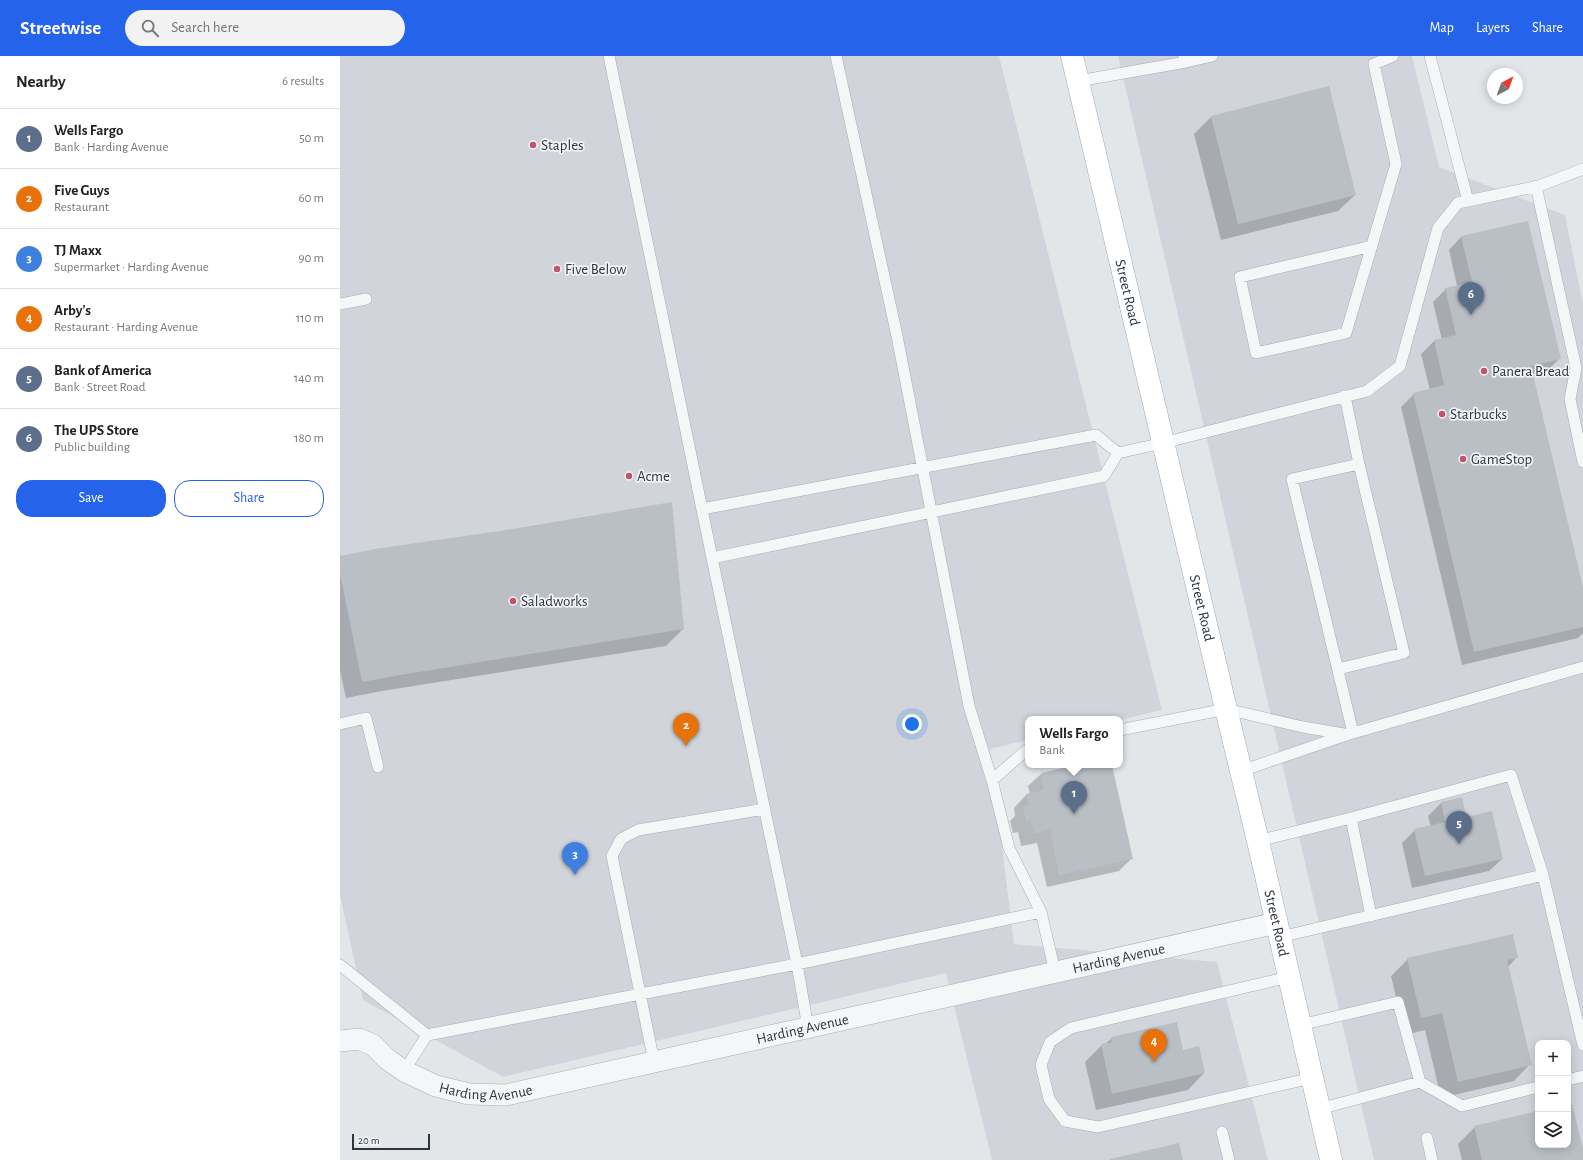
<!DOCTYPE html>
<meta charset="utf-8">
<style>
:root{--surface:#fff;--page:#f2f2f2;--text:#222;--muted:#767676;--line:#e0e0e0;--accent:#2563eb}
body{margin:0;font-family:"Alegreya Sans",sans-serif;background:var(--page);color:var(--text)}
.controls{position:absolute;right:12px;bottom:12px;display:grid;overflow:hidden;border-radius:8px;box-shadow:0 2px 10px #0003}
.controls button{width:36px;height:36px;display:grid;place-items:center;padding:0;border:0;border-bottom:1px solid var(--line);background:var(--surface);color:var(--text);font:20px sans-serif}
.compass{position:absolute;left:1147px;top:12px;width:36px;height:36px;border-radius:50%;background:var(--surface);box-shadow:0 2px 10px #0003;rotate:41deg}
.scale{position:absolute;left:12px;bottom:10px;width:78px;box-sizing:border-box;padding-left:4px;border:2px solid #2c3540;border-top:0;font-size:11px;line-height:14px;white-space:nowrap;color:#2c3540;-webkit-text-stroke:3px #f2f4f7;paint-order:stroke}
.you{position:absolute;left:572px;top:668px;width:14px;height:14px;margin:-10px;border:3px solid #fff;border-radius:50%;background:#1a73e8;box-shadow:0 0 0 6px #1a73e833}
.badge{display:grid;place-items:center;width:26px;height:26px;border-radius:50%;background:var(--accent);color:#fff;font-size:13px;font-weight:700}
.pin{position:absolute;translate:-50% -33px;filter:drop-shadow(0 1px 2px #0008)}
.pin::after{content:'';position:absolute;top:21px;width:14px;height:12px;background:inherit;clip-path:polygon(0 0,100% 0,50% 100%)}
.popup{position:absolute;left:685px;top:660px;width:98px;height:52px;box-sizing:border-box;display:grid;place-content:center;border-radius:8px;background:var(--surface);filter:drop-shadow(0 1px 3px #0005);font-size:13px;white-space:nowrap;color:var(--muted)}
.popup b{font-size:15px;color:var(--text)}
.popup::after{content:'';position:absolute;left:50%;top:100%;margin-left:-8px;border:8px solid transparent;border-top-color:var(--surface)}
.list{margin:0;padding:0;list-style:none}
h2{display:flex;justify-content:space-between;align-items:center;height:52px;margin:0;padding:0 16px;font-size:17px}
h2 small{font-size:13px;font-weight:400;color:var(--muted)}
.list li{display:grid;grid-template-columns:26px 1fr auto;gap:12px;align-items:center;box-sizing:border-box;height:60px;padding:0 16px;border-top:1px solid var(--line)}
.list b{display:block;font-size:15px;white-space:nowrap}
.list p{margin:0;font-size:13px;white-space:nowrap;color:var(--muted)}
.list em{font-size:13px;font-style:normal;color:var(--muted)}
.actions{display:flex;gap:8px;padding:12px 16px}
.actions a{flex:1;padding:9px 0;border:1px solid var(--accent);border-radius:16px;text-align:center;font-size:14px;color:var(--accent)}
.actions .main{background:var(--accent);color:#fff}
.icon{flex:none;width:22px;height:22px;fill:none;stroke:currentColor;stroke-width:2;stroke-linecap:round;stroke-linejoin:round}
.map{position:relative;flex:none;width:1243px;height:1104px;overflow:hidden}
header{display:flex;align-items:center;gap:24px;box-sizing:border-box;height:56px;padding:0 20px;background:var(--accent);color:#fff}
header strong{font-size:19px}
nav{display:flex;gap:22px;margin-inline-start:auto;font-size:14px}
.search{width:280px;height:36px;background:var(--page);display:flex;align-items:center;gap:10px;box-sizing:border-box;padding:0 14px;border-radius:22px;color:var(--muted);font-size:15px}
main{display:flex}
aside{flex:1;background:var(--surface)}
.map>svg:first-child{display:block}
</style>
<header>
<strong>Streetwise</strong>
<div class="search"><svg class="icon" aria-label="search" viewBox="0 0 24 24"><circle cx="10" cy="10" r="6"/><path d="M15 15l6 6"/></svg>Search here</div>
<nav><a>Map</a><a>Layers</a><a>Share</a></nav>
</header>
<main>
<aside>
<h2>Nearby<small>6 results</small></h2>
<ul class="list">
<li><span class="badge" style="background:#5c6f8a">1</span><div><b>Wells Fargo</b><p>Bank · Harding Avenue</p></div><em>50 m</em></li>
<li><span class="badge" style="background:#e8710a">2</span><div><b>Five Guys</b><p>Restaurant</p></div><em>60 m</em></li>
<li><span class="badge" style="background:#3f7fe0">3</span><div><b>TJ Maxx</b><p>Supermarket · Harding Avenue</p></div><em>90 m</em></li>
<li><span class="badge" style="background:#e8710a">4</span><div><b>Arby's</b><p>Restaurant · Harding Avenue</p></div><em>110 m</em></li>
<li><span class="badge" style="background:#5c6f8a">5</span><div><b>Bank of America</b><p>Bank · Street Road</p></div><em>140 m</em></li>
<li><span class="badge" style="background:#5c6f8a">6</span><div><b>The UPS Store</b><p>Public building</p></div><em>180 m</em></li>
</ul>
<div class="actions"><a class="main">Save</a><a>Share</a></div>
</aside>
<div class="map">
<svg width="1243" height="1104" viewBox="0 0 1243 1104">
<rect width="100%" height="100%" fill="#e3e6e9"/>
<path fill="#d1d5db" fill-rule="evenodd" d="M0 0H659L822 654 780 664 688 663V684L650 693 674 888 877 906 928 1104H652L606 917 163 1021 23 944 0 839Z
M778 0H1072L1099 111 1225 159 1243 248V1104H1034ZM1198 987H1228V1089H1198Z"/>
<path fill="#0003" d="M989 32 1015 139 998 155 881 184 854 78 871 61Z
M1121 181 1220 302 1207 315 1192 319 1243 535V577L1238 582 1122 609 1061 351 1074 338 1090 334 1081 298 1094 285 1102 284 1093 246 1106 233 1117 230 1109 194Z
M0 501 343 573 326 590 42 635 6 642 0 615Z
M739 709H771L792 802 779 815 707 831 697 787 681 790 678 776 673 777 670 765 675 760 674 752 686 739 690 738 688 730 701 718Z
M1101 747 1162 803 1149 815 1072 832 1062 787 1075 774 1091 771 1088 760Z
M1177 901 1168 911 1190 1008 1174 1025 1101 1042 1085 974 1065 979 1051 920 1068 903Z
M772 982 842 995 864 1017 848 1034 756 1054 745 1006 762 989 765 988Z
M1228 1049 1243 1097V1104H1122L1118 1088 1135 1071 1198 1056V1089H1228Z"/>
<path fill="#babfc6" d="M989 30 1016 139 898 168 871 60Z
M1188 165 1221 303 1191 310 1243 531V571L1134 596 1073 337 1104 329 1094 284 1116 279 1105 232 1132 226 1121 180Z
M332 446 344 573 60 619 22 626 0 517V500L35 493 166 474Z
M736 709H772L793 803 719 819 710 774 694 778 691 764 686 765 683 751 689 750 686 738 704 734 701 717Z
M1122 741 1126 761 1152 755 1163 803 1085 820 1074 773 1105 766 1101 746Z
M1173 878 1178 902 1167 904 1192 1009 1118 1026 1102 957 1081 962 1067 902Z
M837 966 843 994 859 990 865 1017 772 1038 761 988 772 986 771 981Z
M1232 1047 1243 1093V1104H1142L1134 1070 1198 1055V1089H1228V1048Z
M839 1087 843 1104H770V1103Z"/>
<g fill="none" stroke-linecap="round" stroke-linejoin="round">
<g stroke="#a8adb3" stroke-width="12">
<path id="service" d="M269 0 372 502 457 908 468 972
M496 0 557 280 629 650 652 724 669 792 701 856
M1090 0 1128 145
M846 6 872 0
M738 25 846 6 844 0
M1196 130 1236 312 1230 343 1243 406
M1032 190 900 221 916 297 1006 277 1056 108 1034 8 1053 0
M0 248 26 243
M362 453 756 379 778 397
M372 502 764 420 778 397 823 387 1027 335 1060 310 1098 172 1118 147 1199 130 1243 113
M998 613 1064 597 1019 408 1005 340
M0 668 26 662 38 711
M780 674 886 653 963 671 1004 678
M1013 677 952 423 1019 408
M901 715 1006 679 1243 611
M652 724 688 693
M1011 762 1031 860
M918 785 1011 762 1171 719 1203 819 1243 989
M940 881 1203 819
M0 909 87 979 457 908 701 856 715 916
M949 921 731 972 710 986 701 1009 709 1043 725 1065 758 1071 972 1022
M960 969 1058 946 1080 1026 979 1053
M314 1006 272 800 281 783 298 774 425 753
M64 1015 87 979
M1228 1024 1243 1020
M1080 1026 1122 1050 1198 1031
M882 1076 889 1104
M1087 1082 1092 1104"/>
</g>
<g stroke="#a8adb3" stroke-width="22">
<g id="minor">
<path id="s1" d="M0 985 19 983 33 989 47 1003 64 1015 96 1030 129 1038 166 1039 936 867"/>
</g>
</g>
<g stroke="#a3abb4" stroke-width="23">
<g id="primary">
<path id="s2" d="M732 0 886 653 918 785 991 1104"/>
</g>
</g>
<use href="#service" stroke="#f5f6f8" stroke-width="11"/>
<use href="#minor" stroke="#f5f6f8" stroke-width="21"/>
<use href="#primary" stroke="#fff" stroke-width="22"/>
</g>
<g fill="#c2546c" stroke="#f2f4f7" stroke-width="1.5">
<circle cx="193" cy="89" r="4"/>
<circle cx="217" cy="213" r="4"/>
<circle cx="1144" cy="315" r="4"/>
<circle cx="1102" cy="358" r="4"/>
<circle cx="1123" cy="403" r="4"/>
<circle cx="289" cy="420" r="4"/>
<circle cx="173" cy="545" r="4"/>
</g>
<g text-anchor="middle" stroke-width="3.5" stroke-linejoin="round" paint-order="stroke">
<g font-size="15" fill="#2c3540" stroke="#f2f4f7" text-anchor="start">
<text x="201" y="94">Staples</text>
<text x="225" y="218">Five Below</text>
<text x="1152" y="320">Panera Bread</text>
<text x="1110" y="363">Starbucks</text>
<text x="1131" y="408">GameStop</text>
<text x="297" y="425">Acme</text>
<text x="181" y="550">Saladworks</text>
</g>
<g font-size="15" fill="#2c3540" stroke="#f2f4f7">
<text dy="5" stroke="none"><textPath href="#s2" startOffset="243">Street Road</textPath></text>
<text dy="5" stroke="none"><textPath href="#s2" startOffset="567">Street Road</textPath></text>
<text dy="5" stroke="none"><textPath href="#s2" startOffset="891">Street Road</textPath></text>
<text dy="5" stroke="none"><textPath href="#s1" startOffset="809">Harding Avenue</textPath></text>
<text dy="5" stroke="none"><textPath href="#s1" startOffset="485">Harding Avenue</textPath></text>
<text dy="5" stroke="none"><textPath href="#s1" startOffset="161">Harding Avenue</textPath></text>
</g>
</g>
</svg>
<div class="controls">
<button>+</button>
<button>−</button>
<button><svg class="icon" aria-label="layers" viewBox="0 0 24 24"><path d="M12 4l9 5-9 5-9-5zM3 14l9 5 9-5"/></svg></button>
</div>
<svg class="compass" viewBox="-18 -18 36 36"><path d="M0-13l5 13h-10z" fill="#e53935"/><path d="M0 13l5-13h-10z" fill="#767676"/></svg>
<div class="scale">20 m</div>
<div class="you"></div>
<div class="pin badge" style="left:734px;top:758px;background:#5c6f8a">1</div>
<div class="popup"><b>Wells Fargo</b>Bank</div>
<div class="pin badge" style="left:346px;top:690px;background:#e8710a">2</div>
<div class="pin badge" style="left:235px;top:819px;background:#3f7fe0">3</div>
<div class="pin badge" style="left:814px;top:1006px;background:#e8710a">4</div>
<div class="pin badge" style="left:1119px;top:788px;background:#5c6f8a">5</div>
<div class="pin badge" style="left:1131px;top:259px;background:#5c6f8a">6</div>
</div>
</main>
